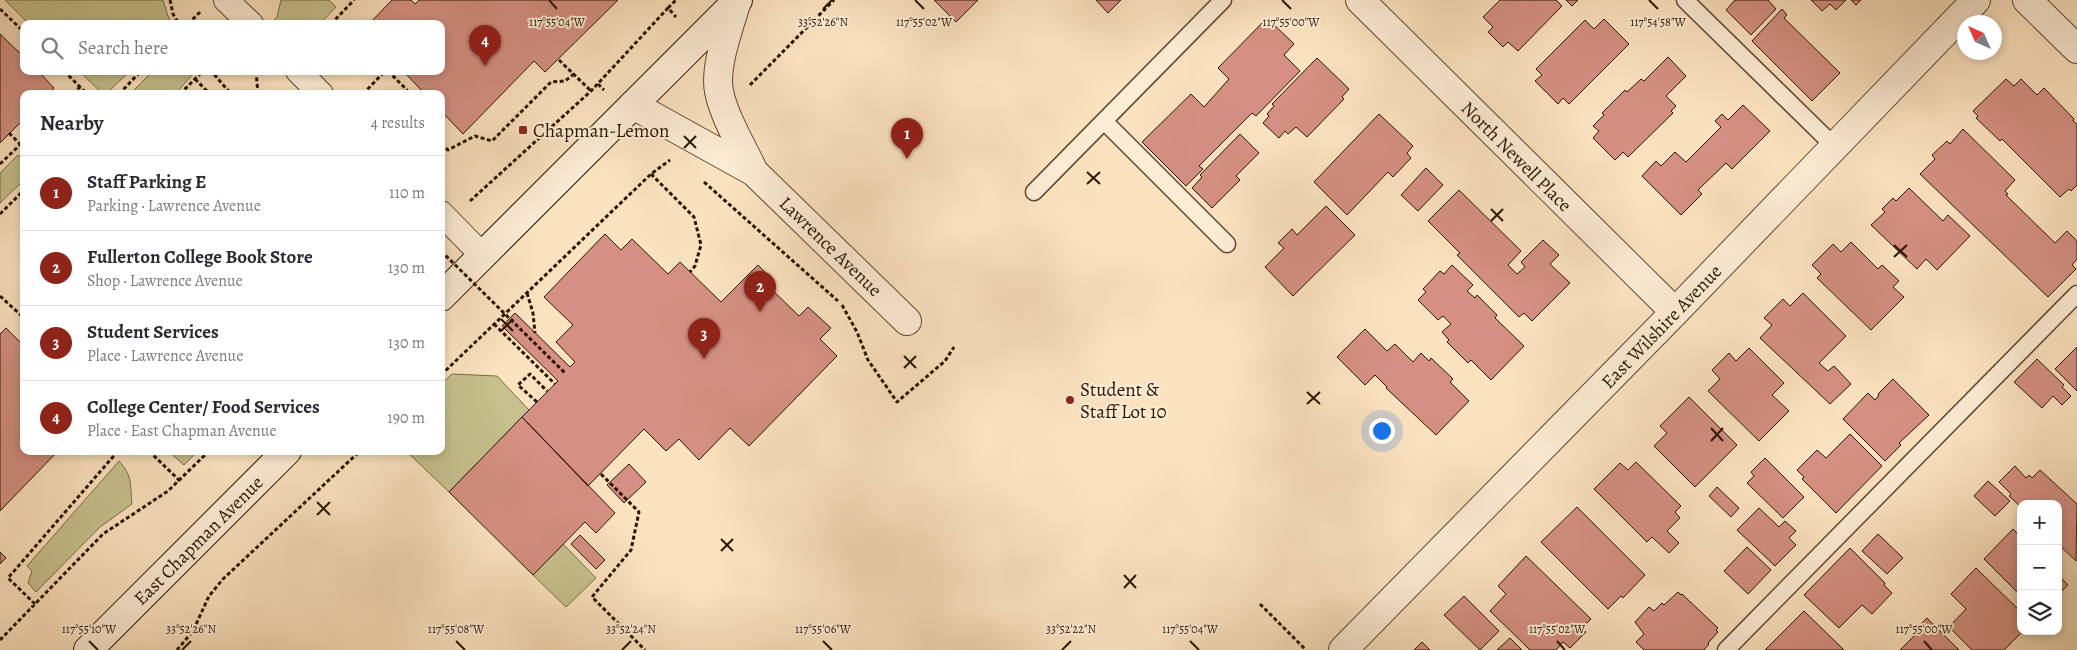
<!DOCTYPE html>
<meta charset="utf-8">
<style>
:root{--surface:#fff;--page:#f7f7f7;--text:#2b2b33;--muted:#7c7c81;--line:#e1e1e2;--accent:#8f2418}
body{margin:0;font-family:Alegreya,serif;background:var(--page);color:var(--text)}
.controls{position:absolute;right:15px;bottom:15px;display:grid;overflow:hidden;border-radius:10px;box-shadow:0 2px 8px #0003}
.controls button{width:45px;height:45px;display:grid;place-items:center;padding:0;border:0;border-bottom:1px solid var(--line);background:var(--surface);color:var(--text);font:25px sans-serif}
.compass{position:absolute;left:1957px;top:15px;width:45px;height:45px;border-radius:50%;background:var(--surface);box-shadow:0 2px 8px #0003;rotate:315deg}
.you{position:absolute;left:1381px;top:430px;width:18px;height:18px;margin:-12px;border:4px solid #fff;border-radius:50%;background:#1a73e8;box-shadow:0 0 0 8px #1a73e833}
.badge{display:grid;place-items:center;width:32px;height:32px;border-radius:50%;background:var(--accent);color:#fff;font-size:16px;font-weight:700}
.pin{position:absolute;translate:-50% -41px;filter:drop-shadow(0 1px 2px #0008)}
.pin::after{content:'';position:absolute;top:26px;width:18px;height:15px;background:inherit;clip-path:polygon(0 0,100% 0,50% 100%)}
.list{margin:0;padding:0;list-style:none}
h2{display:flex;justify-content:space-between;align-items:center;height:65px;margin:0;padding:0 20px;font-size:21px}
h2 small{font-size:16px;font-weight:400;color:var(--muted)}
.list li{display:grid;grid-template-columns:32px 1fr auto;gap:15px;align-items:center;box-sizing:border-box;height:75px;padding:0 20px;border-top:1px solid var(--line)}
.list b{display:block;font-size:19px;white-space:nowrap}
.list p{margin:0;font-size:16px;white-space:nowrap;color:var(--muted)}
.list em{font-size:16px;font-style:normal;color:var(--muted)}
.icon{flex:none;width:28px;height:28px;fill:none;stroke:currentColor;stroke-width:2;stroke-linecap:round;stroke-linejoin:round}
.map{position:relative;flex:none;width:2077px;height:650px;overflow:hidden}
.search{position:absolute;background:var(--surface);box-shadow:0 2px 8px #0003;left:20px;top:20px;width:425px;height:55px;display:flex;align-items:center;gap:12px;box-sizing:border-box;padding:0 18px;border-radius:10px;color:var(--muted);font-size:19px}
.panel{position:absolute;background:var(--surface);box-shadow:0 2px 8px #0003;left:20px;top:90px;width:425px;height:365px;border-radius:10px}
.map>svg:first-child{display:block}
</style>
<div class="map">
<svg width="2077" height="650" viewBox="0 0 2077 650">
<rect width="100%" height="100%" fill="#fce3c0"/>
<filter id="stains"><feTurbulence type="fractalNoise" baseFrequency=".004" numOctaves="4"/><feColorMatrix values="0 0 0 0 .2 0 0 0 0 .09 0 0 0 0 .02 0 0 0 .5 -.17"/></filter>
<radialGradient id="worn" r=".72"><stop offset=".6" stop-color="#630" stop-opacity="0"/><stop offset="1" stop-color="#630" stop-opacity=".3"/></radialGradient>
<path fill="#c6c18d" stroke="#786b46" d="M5 0H163L168 16 172 24H29Z
M281 0H329L336 7 320 24H271L277 17Z
M79 71H130L106 94H103Z
M153 71H188L193 74 175 94H130Z
M18 155 24 161V180L0 203V173Z
M452 374 497 376 529 410 449 492 406 451H441V384Z
M168 451H206L202 455 198 451 184 465Z
M119 461C133 476 130 485 132 504L100 527 36 592 28 583 32 571 27 566Z
M563 544 596 578 566 607 533 575Z"/>
<path fill="#d59083" stroke="#291500" d="M392 0H411L415 4 419 0H618L545 72 534 61 463 134 441 111V94H425L403 71H441V24H369Z
M934 0H978L956 22Z
M1096 0H1121L1108 13Z
M1500 0H1556L1562 6 1518 51 1508 42 1503 47 1488 32 1493 27 1483 17Z
M1566 0H1578L1572 6Z
M1735 0H1768L1776 9 1751 35 1726 10Z
M1811 0H1846L1836 10 1830 4 1822 11Z
M1851 0H1861L1856 5Z
M1782 9 1787 15 1784 18 1840 73 1812 101 1752 41Z
M1267 18 1294 44 1284 55 1300 71 1256 116 1252 113 1199 166 1203 169 1186 186 1142 142 1191 94 1204 107 1229 79 1218 68Z
M1604 19 1629 44 1569 104 1563 98 1558 104 1535 81 1542 75 1536 69 1585 20 1594 29Z
M0 34 24 57V71H38L54 88 49 94H24V119L0 143Z
M1668 57 1686 76 1666 96 1676 106 1671 111 1673 113 1628 157 1623 152 1615 160 1593 138 1599 131 1593 126 1604 115 1602 113 1625 90 1627 92 1641 79 1644 81Z
M1317 58 1349 89 1342 97 1344 99 1307 137 1296 127 1288 134 1285 131 1279 138 1263 123 1269 116 1267 114 1274 106 1272 104Z
M2006 79 2014 86 2021 79 2037 95 2044 88 2074 119 2073 121 2077 124V185L2071 191 2069 189 2060 197 2002 139 2000 141 1976 118 1978 116 1973 111Z
M1743 105 1770 131 1732 169 1726 163 1698 190 1702 194 1681 215 1642 176 1656 161 1661 166 1675 152 1686 162 1721 127 1715 121 1722 114 1728 120Z
M1379 114 1413 146 1407 153 1411 158 1393 177 1388 172 1347 215 1314 182Z
M1963 129 2015 180 2005 191 2008 194 2006 195 2055 243 2067 231 2077 241V259L2072 265 2076 269 2048 297 1920 174 1935 159 1932 155 1947 141 1950 144Z
M1240 134 1259 153 1236 176 1240 180 1212 208 1192 188 1202 177 1200 175Z
M1426 168 1443 185 1418 211 1401 195Z
M1909 188 1943 221 1948 215 1970 236 1937 270 1926 259 1917 269 1871 225 1885 212 1882 209 1893 198 1896 201Z
M1459 190 1521 251 1508 265 1517 274 1525 267 1521 262 1543 240 1559 255 1550 264 1570 283 1532 321 1524 313 1519 317 1457 255 1460 253 1428 221Z
M1326 206 1355 235 1293 296 1265 267 1284 248 1278 243 1292 229 1297 235Z
M605 234 621 250 632 239 668 274 680 262 721 302 758 265 768 275 762 280 799 316 808 307 831 328 820 339 837 356 749 446 730 428 699 460 679 439 666 451 644 429 588 486 522 417 558 381 502 326 515 313 570 367 575 362 556 342 573 325 544 297Z
M1851 242 1878 269 1882 265 1899 281 1893 287 1904 297 1871 330 1817 278 1821 274 1812 265 1833 244 1841 252Z
M1452 265 1473 285 1467 291 1475 298 1477 295 1497 315 1495 318 1524 346 1491 380 1471 360 1468 363 1447 342 1449 340 1442 332 1451 324 1443 316 1438 320 1418 300 1426 292 1423 289 1440 271 1444 274Z
M1803 293 1846 336 1819 363 1828 371 1834 366 1851 384 1830 404 1760 338 1772 325 1764 318 1783 299 1790 306Z
M6 328 24 346V451H58L0 511V334Z
M1365 329 1387 351 1395 344 1413 362 1421 353 1429 361 1431 358 1453 379 1450 382 1469 401 1436 435 1386 388 1387 387 1375 375 1365 385 1337 357Z
M2077 347V391L2055 369Z
M1749 348 1784 383 1772 395 1789 411 1759 441 1708 391 1720 379 1712 370 1729 353 1736 361Z
M2037 359 2064 385 2062 387 2071 396 2062 405 2053 396 2042 408 2014 382Z
M1893 379 1929 415 1899 443 1901 445 1885 461 1843 419 1868 393 1875 400 1879 395 1878 394Z
M1689 397 1737 445 1695 487 1654 446 1667 433 1660 426Z
M522 417 615 513 596 533 585 522 533 575 449 492Z
M1850 434 1882 466 1836 513 1802 479 1804 477 1797 470 1817 450 1826 458Z
M1765 458 1804 497 1783 518 1747 483 1754 476 1751 472Z
M1636 462 1681 506 1675 512 1680 518 1667 531 1679 543 1669 553 1652 537 1647 542 1594 489 1620 463 1628 470Z
M629 464 646 482 624 503 607 485Z
M2015 466 2026 478 2029 475 2032 478 2040 470 2077 504 2076 561 2058 544V504H2021V507L2009 496 2011 494 1999 482Z
M1988 481 2010 501 1995 516 1974 496Z
M1717 487 1739 508 1731 517 1709 496Z
M1577 507 1645 575 1623 598 1621 596 1608 609 1541 542Z
M1759 508 1779 527 1785 521 1796 531 1789 538 1796 545 1775 566 1737 530Z
M2013 529 2021 537V596L1984 559Z
M1878 534 1903 558 1887 574 1862 551Z
M580 535 605 560 596 569 571 544Z
M1747 547 1771 570 1748 594 1724 571Z
M1850 548 1885 583 1884 585 1892 593 1872 614 1862 605 1839 628 1804 595Z
M0 552 6 558 0 564Z
M1526 556 1591 619 1582 628 1586 632 1570 648 1563 642 1556 650H1530L1490 611 1506 594 1498 586Z
M1976 568 2021 612V631H2023L2004 650H1972L1949 627 1966 609 1951 594Z
M2058 575 2068 585 2058 595Z
M1678 592 1681 595 1682 594 1718 628 1716 630 1718 632 1708 643 1709 644 1704 650H1644L1636 642 1644 634 1635 622 1649 607 1654 611 1662 603 1664 605Z
M1464 596 1499 631 1480 650 1444 615Z
M1804 611 1844 650H1765Z
M1927 618 1959 650H1900L1916 634 1914 631Z
M1510 638 1522 650H1497Z
M1422 642 1430 650H1414Z"/>
<g fill="none" stroke-linecap="round" stroke-linejoin="round">
<g stroke="#5e4830" stroke-width="19">
<path id="service" d="M1685 0 1835 147
M1104 121 1227 244
M1034 192 1223 0
M1726 650 2077 294"/>
</g>
<g stroke="#5e4830" stroke-width="26">
<path id="pedestrian" d="M226 0 251 24
M298 71 321 94
M441 213 483 256"/>
</g>
<g stroke="#5e4830" stroke-width="30">
<path id="minor" d="M1360 0 1675 312
M2027 0 2077 49
M737 1C730 24 714 67 719 91 723 115 743 148 754 172
M633 105 754 172 907 321
M1343 650 1675 312 1976 0"/>
</g>
<g stroke="#291500" stroke-width="30">
<path id="secondary" d="M441 297 738 0
M88 650 287 451"/>
</g>
<path stroke="#291500" stroke-width="3" stroke-dasharray="4 2.5" stroke-linecap="butt" d="M170 0 173 14 179 24
M668 8 676 0
M0 9 24 32
M188 24 200 12
M331 24 354 0
M559 60 591 91
M64 71 87 94
M209 71 213 73 231 94
M256 71 258 94
M388 71 407 90 406 94
M195 79 210 94
M598 84 604 90
M750 85 834 0
M73 94 80 87
M119 94 141 71
M180 94 203 71
M363 94 385 71
M9 133 24 148
M441 144 448 150 475 136 492 141 551 82 565 81 574 74
M0 164 24 141
M651 174 694 217 701 245 695 266 690 272
M704 182 838 301
M470 201 591 91 668 8 676 17
M0 214 24 190
M527 293 533 313 535 333
M0 296 24 318
M842 305 857 332 868 360 897 402 945 361 954 347
M494 324 555 384
M441 375 651 174 670 160
M537 402 518 385 530 374 547 391
M149 451 180 481
M601 474 639 512 631 550 592 597 645 650
M35 604 8 578 118 451
M1260 604 1306 650
M0 640 103 534 168 491 209 451
M177 650 193 631 209 596 223 579 360 451"/>
<use href="#service" stroke="#fdedd6" stroke-width="16"/>
<use href="#pedestrian" stroke="#fdedd6" stroke-width="24"/>
<use href="#minor" stroke="#fdedd6" stroke-width="28"/>
<use href="#secondary" stroke="#fdedd6" stroke-width="28"/>
<path stroke="#291500" stroke-width="3" stroke-dasharray="4 2.5" stroke-linecap="butt" d="M441 251 565 373"/>
</g>
<path fill="none" stroke="#291500" stroke-width="2" d="M549 0 557 9M915 0 924 9M1282 0 1291 9M1649 0 1658 9M823 9 832 0M684 136 696 148M684 148 696 136M1087 172 1100 184M1087 184 1100 172M1491 209 1503 221M1491 221 1503 209M1894 245 1907 257M1894 257 1907 245M501 319 513 331M501 331 513 319M904 356 916 368M904 368 916 356M1307 392 1320 404M1307 404 1320 392M1711 428 1723 441M1711 441 1723 428M317 502 330 515M317 515 330 502M721 539 733 551M721 551 733 539M1124 575 1136 588M1124 588 1136 575M89 641 98 650M456 641 465 650M823 641 832 650M1190 641 1199 650M1557 641 1565 650M1924 641 1932 650M182 650 191 641M622 650 631 641M1062 650 1071 641"/>
<g fill="#8f2418" stroke="#fdedd6" stroke-width="2">
<rect x="518" y="125" width="10" height="10" rx="2.5"/>
<circle cx="1070" cy="400" r="5"/>
</g>
<g text-anchor="middle" stroke-width="4" stroke-linejoin="round" paint-order="stroke">
<g font-size="19" fill="#291500" stroke="#fdedd6" text-anchor="start">
<text x="533" y="137">Chapman-Lemon</text>
<text x="1080" y="396">Student &amp;<tspan x="1080" dy="22">Staff Lot 10</tspan></text>
</g>
<g font-size="19" fill="#291500" stroke="#fdedd6">
<text transform="translate(1517 156) rotate(45)" y="7">North Newell Place</text>
<text transform="translate(831 246) rotate(44)" y="7">Lawrence Avenue</text>
<text transform="translate(1661 326) rotate(-46)" y="7">East Wilshire Avenue</text>
<text transform="translate(198 540) rotate(-45)" y="7">East Chapman Avenue</text>
</g>
</g>
<g font-size="12" text-anchor="middle" fill="#291500" stroke="#fdedd6" stroke-width="4" stroke-linejoin="round" paint-order="stroke">
<text x="924" y="26">117°55'02"W</text>
<text x="1291" y="26">117°55'00"W</text>
<text x="557" y="26">117°55'04"W</text>
<text x="823" y="26">33°52'26"N</text>
<text x="1658" y="26">117°54'58"W</text>
<text x="191" y="633">33°52'26"N</text>
<text x="631" y="633">33°52'24"N</text>
<text x="1071" y="633">33°52'22"N</text>
<text x="89" y="633">117°55'10"W</text>
<text x="456" y="633">117°55'08"W</text>
<text x="823" y="633">117°55'06"W</text>
<text x="1190" y="633">117°55'04"W</text>
<text x="1557" y="633">117°55'02"W</text>
<text x="1924" y="633">117°55'00"W</text>
</g>
<rect width="100%" height="100%" filter="url(#stains)"/>
<rect width="100%" height="100%" fill="url(#worn)"/>
</svg>
<div class="controls">
<button>+</button>
<button>−</button>
<button><svg class="icon" aria-label="layers" viewBox="0 0 24 24"><path d="M12 4l9 5-9 5-9-5zM3 14l9 5 9-5"/></svg></button>
</div>
<svg class="compass" viewBox="-18 -18 36 36"><path d="M0-13l5 13h-10z" fill="#e53935"/><path d="M0 13l5-13h-10z" fill="#7c7c81"/></svg>
<div class="you"></div>
<div class="pin badge" style="left:907px;top:159px">1</div>
<div class="pin badge" style="left:760px;top:312px">2</div>
<div class="pin badge" style="left:704px;top:359px">3</div>
<div class="pin badge" style="left:485px;top:66px">4</div>
<div class="search"><svg class="icon" aria-label="search" viewBox="0 0 24 24"><circle cx="10" cy="10" r="6"/><path d="M15 15l6 6"/></svg>Search here</div>
<section class="panel">
<h2>Nearby<small>4 results</small></h2>
<ul class="list">
<li><span class="badge">1</span><div><b>Staff Parking E</b><p>Parking · Lawrence Avenue</p></div><em>110 m</em></li>
<li><span class="badge">2</span><div><b>Fullerton College Book Store</b><p>Shop · Lawrence Avenue</p></div><em>130 m</em></li>
<li><span class="badge">3</span><div><b>Student Services</b><p>Place · Lawrence Avenue</p></div><em>130 m</em></li>
<li><span class="badge">4</span><div><b>College Center/ Food Services</b><p>Place · East Chapman Avenue</p></div><em>190 m</em></li>
</ul>
</section>
</div>
